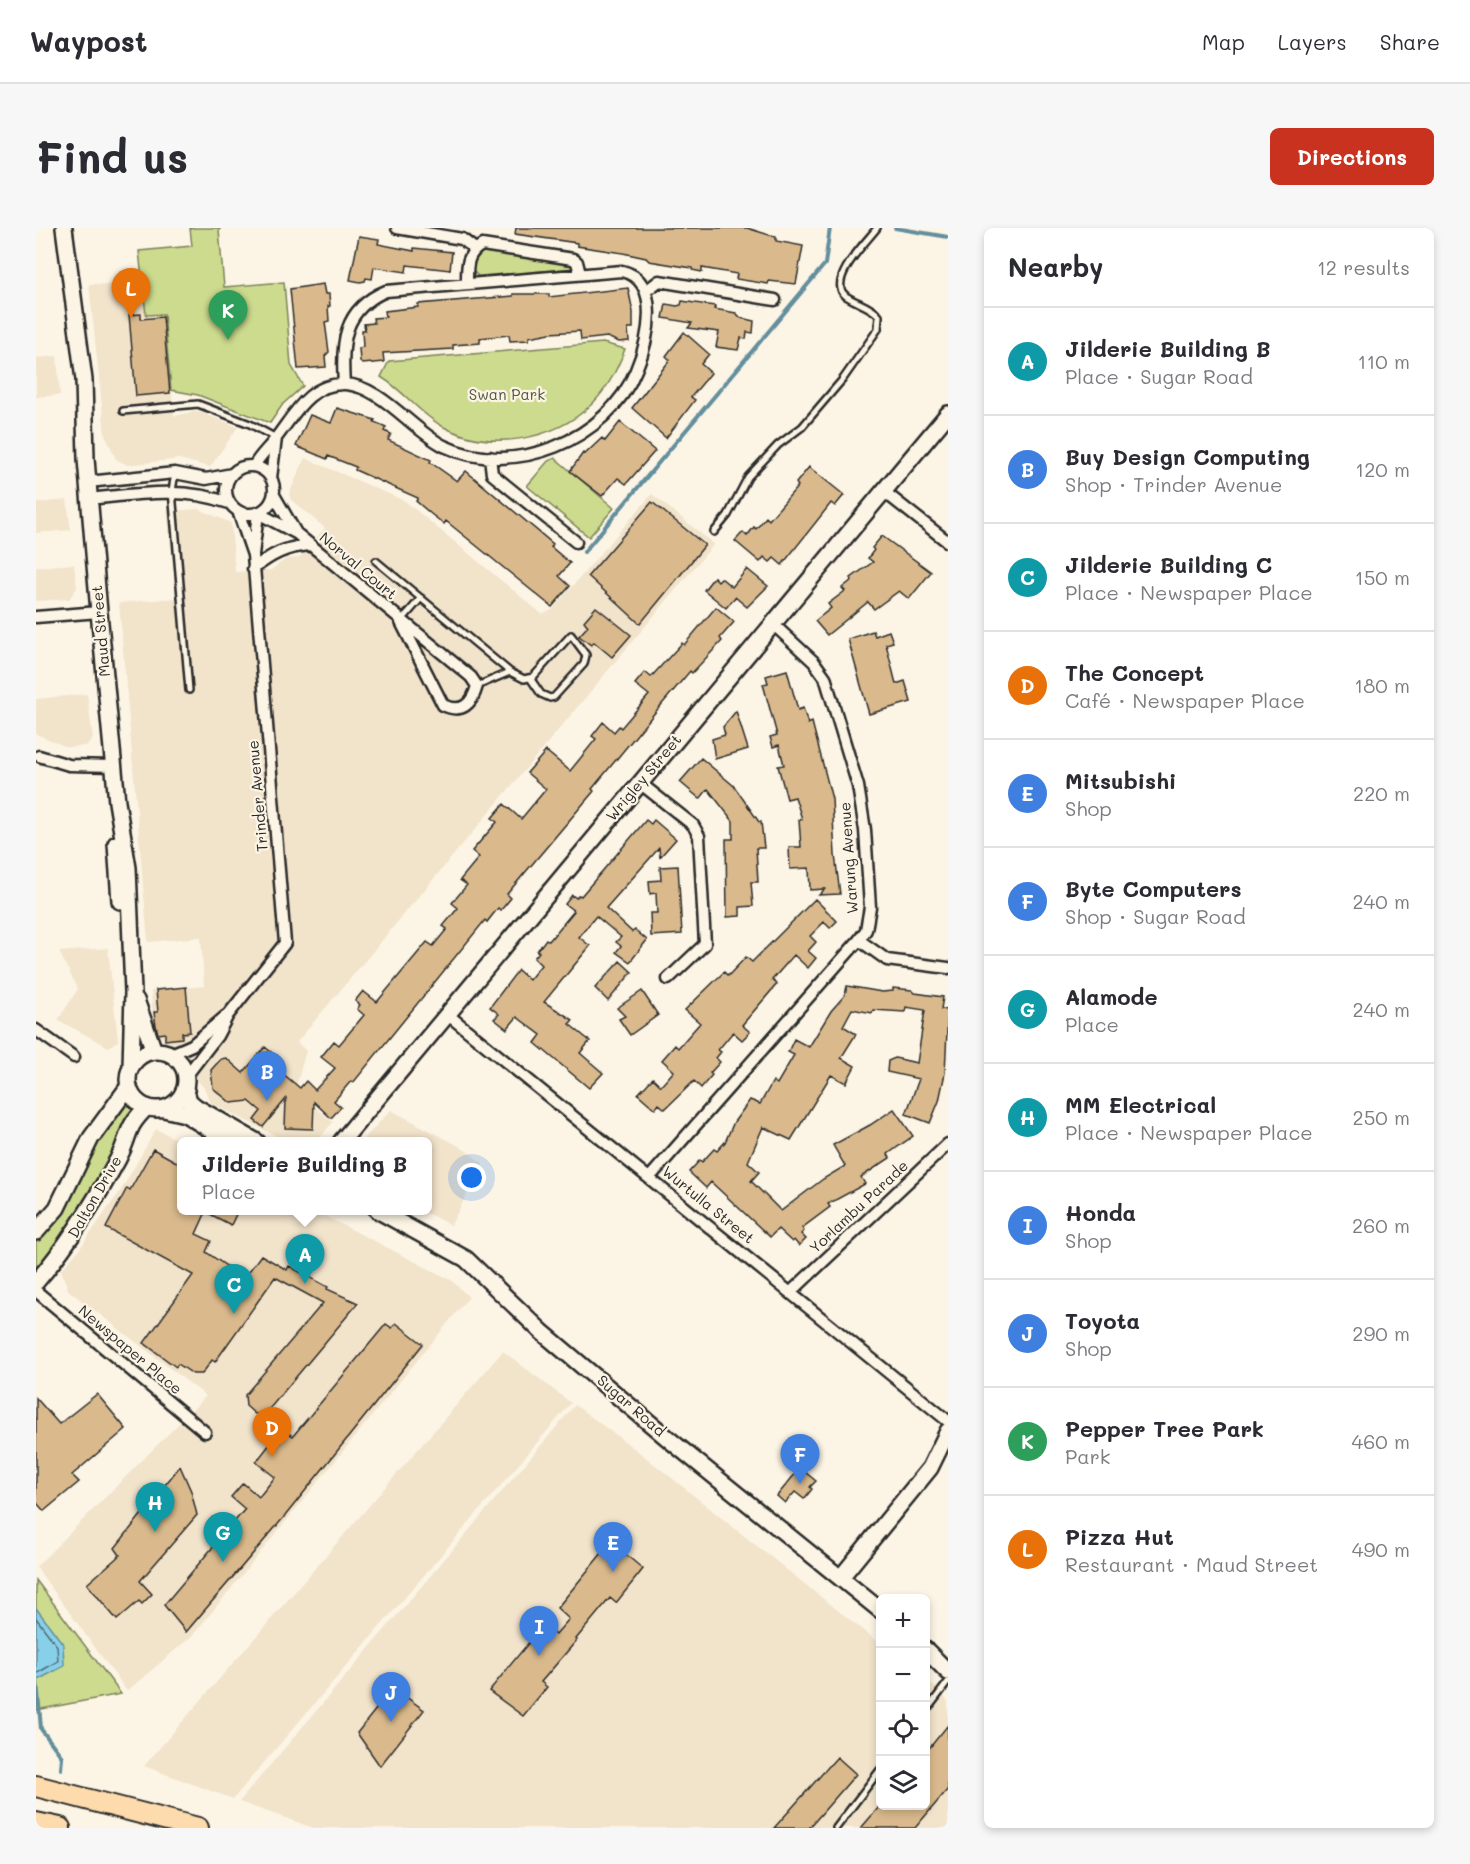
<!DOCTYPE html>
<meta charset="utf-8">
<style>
:root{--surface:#fff;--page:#f7f7f7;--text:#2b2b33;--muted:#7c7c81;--line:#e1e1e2;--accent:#c8321e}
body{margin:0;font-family:Mali,sans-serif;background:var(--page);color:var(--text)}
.controls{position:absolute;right:18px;bottom:18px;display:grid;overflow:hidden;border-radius:9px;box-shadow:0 3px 9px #0003}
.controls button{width:54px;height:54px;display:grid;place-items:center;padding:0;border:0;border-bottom:2px solid var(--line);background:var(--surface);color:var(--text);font:30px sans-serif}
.you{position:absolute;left:436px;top:950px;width:21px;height:21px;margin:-15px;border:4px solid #fff;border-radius:50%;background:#1a73e8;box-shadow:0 0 0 9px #1a73e833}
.badge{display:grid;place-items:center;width:39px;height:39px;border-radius:50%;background:var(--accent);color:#fff;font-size:20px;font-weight:700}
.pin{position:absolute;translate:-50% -50px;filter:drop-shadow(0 2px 3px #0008)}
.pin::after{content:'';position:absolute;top:32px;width:21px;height:18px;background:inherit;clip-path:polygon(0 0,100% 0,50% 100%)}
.popup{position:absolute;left:141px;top:909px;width:255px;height:78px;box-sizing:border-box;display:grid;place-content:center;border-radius:9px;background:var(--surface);filter:drop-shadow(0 2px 4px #0005);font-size:20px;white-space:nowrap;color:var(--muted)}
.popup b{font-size:22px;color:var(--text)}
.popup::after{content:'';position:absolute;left:50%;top:100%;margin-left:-12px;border:12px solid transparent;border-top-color:var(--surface)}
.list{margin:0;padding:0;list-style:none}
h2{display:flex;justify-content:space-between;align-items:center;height:78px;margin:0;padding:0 24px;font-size:26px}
h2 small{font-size:20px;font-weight:400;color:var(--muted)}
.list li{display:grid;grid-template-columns:39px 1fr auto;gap:18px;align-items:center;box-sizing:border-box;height:108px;padding:0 24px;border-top:2px solid var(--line)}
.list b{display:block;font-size:22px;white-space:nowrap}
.list p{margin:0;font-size:20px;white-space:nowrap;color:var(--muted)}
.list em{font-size:20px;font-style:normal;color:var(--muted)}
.icon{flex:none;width:33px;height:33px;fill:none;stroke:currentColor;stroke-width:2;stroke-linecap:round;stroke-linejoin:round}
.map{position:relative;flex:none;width:912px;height:1600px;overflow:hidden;border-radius:9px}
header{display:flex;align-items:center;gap:36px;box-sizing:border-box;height:84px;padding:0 30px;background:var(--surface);border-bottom:2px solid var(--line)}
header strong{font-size:28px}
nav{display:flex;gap:33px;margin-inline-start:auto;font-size:21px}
.intro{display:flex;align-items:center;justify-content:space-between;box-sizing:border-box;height:144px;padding:0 36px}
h1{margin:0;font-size:42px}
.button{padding:15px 27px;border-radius:9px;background:var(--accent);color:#fff;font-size:21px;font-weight:700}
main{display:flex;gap:36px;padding:0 36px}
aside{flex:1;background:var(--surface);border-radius:9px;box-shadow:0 3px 9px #0003}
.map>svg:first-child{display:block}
</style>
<header>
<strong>Waypost</strong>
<nav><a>Map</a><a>Layers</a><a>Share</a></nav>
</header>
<div class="intro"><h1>Find us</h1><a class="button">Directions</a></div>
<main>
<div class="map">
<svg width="912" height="1600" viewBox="0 0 912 1600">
<rect width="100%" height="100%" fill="#fcf5e5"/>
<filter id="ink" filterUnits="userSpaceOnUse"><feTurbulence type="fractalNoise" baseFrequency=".0167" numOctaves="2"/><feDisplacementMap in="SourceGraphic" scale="12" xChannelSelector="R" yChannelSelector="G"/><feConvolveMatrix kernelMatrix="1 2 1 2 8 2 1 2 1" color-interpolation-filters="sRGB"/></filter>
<g filter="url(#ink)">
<path fill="#f2e3cb" d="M53 56 106 57 110 87 128 86 138 188 161 183 202 199 174 239 143 231 91 237 80 231 69 206Z
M21 128 24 167 0 169V130Z
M269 230 369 273 506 386 516 382 616 266 678 316 261 814 270 823 259 862 297 894 281 913H250L175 875 168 860 118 801 115 763 168 758 165 709 112 714 83 375 140 370 131 283 163 281 195 295 199 344 235 342 250 331 263 330 289 300 255 272 253 266Z
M31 272 35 302 0 305V275Z
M38 336 41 360 33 371 0 373V339Z
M51 466 57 511 50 518 31 519 0 506V471Z
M72 720 82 813 72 819 22 792 42 761 23 724Z
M355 882 423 918 447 935 415 997 386 983 392 982V914L326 913Z
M120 901 146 914V982L279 983 415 1052 433 1069 157 1407 91 1463 0 1339 170 1168 32 1062 25 1042 42 1023 87 959Z
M467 1123 535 1175 197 1571 108 1538Z
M539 1177 603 1224 844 1416V1578H890V1452L904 1463 912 1474V1600H278L203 1574Z"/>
<path fill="#cddb8e" stroke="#7c835c" stroke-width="1.5" d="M154 0H185L183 2 188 59 248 54 255 137 267 158 247 176 234 195 162 167 135 162 128 86 110 87 103 23 156 18Z
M454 21 535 34 538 40 443 49 437 43 438 28 445 23Z
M567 115 589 121C582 140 571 161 556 176 518 213 453 224 406 198 383 185 367 162 345 149L353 133Z
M519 230 578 280 553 309 491 258 512 233Z
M91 876 96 877 98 883 81 911 78 926 40 992 6 1036 0 1040V1012L17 991 66 905Z
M0 1352 85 1466 0 1482Z"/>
<path fill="#88d0e9" stroke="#638e9d" stroke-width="1.5" d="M0 1380 27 1416 28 1438 0 1453Z"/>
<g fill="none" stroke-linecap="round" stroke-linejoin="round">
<path stroke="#506d77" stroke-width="1.5" d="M0 1390 21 1418 22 1433 0 1446"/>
<path stroke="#638e9d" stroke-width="4" d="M859 0 912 9
M548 324 789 36 794 0
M1 1453 5 1501 26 1529 25 1541"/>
</g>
<path fill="#daba8d" stroke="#2b2b2b" stroke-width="1.5" d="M480 0H711L740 9V13L767 18 760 56 733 53 732 56 700 51 701 46 666 40V44L656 42V40L613 33 610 30 587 25 541 18V15L479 6Z
M323 8 343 11 342 16 378 23V20L416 24 414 42 371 37 370 44 338 39 336 51 330 50 329 53 324 54 314 52Z
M287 56 289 66H293L294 78H292L293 93 289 94 293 124 289 128 290 139 262 141 254 61Z
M592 60 597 84V100H592L593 113 583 114 571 109 545 112 544 103 514 105 493 109V112L474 113 473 107 444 110V115L417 117V121L347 125 348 134 326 136 324 133 323 120 327 119 326 102H329L328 96 338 95 337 90 350 89 349 83 382 79V76L477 68V66H513V69Z
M646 73 679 78 678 81 700 85 705 90 718 93 717 105 711 104 710 111 705 110 702 122 680 119 683 104 652 100 656 95 627 90 630 76 641 78 645 77Z
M105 86V91L127 89 134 165 100 168 93 87Z
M648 104 673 126 665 136 675 145 655 169 659 172 630 210 596 180 634 132 630 128Z
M301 180 339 192 338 194 350 199 348 203 355 206 352 212 395 232 394 234 421 253 430 243 517 316 515 319 534 335 523 348 534 358 516 379 410 293 408 296 395 286 380 273 382 270 319 242 320 239 292 228 291 231 260 218 274 187 295 195Z
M584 194 619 223 590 256 582 250 566 268 534 243 547 225 549 226 566 210 569 213Z
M773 239 808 267 799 278 795 275 746 337 738 330 734 334 728 329 724 334 699 313 707 304 711 308 718 299 720 301 730 289 733 292 762 258 760 255Z
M616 274 669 317 604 396 552 348Z
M846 308 895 344 873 371 863 363 838 381 832 374 791 407 779 393 795 380 792 376 809 363 806 360 816 352 815 350 837 334 832 330 838 322 836 320Z
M711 341 732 358 711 379 699 369 690 380 668 362 678 349 682 353 685 350 696 359Z
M560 379 595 407 576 429 558 414 555 417 543 408 552 398 548 393Z
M680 379 698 394 684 410 686 413 656 445 654 443 621 482 556 561 558 563 471 666 475 670 465 682 462 680 451 694 449 692 317 855 315 853 298 873 305 879 295 890 278 874 277 901 249 900 250 871 227 899 218 892 225 883 213 873 195 875 177 860 175 842 185 831 190 830 207 845 229 819 246 833 240 840 264 860 270 853 279 862 299 840 285 829 298 813 303 817 328 787 321 781 324 777 319 773 327 763 341 774 391 714 397 718 411 701 407 698 422 680 416 675 431 657 424 652 443 629 436 623 461 594 456 590 468 576 485 591 510 561 491 545 510 523 534 543 560 511 556 508 567 494 578 504 583 498 585 500 613 467 599 456 609 444 615 449 646 415 648 417Z
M837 403 839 408 853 403 857 414 850 416 860 456 869 453 875 474 833 486 812 411Z
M751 442 762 482 767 480 772 496 776 494 796 571 799 627 804 666 783 667 789 661 774 662 773 640 754 641 753 619H765L763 592 766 591 759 569 751 571 742 538 748 537 743 517 737 519 734 509 741 507 727 456 732 455 730 448Z
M700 483 712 521 679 531 676 511 689 507 687 499Z
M665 530 698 558 723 594H725L728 620H720L722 654H715L717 678 704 679V688L691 689 690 611H697V593L672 561 664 571 644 554Z
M610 592 615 596 618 592 640 611 624 629 623 620 570 680 596 704 599 702 611 712 594 734 580 724 585 718 580 714 585 709 560 688 543 709 554 718 508 774 537 792 533 796 554 813 544 825 567 845 553 860 499 815 505 807 481 789 471 801 458 791 463 786 454 779 482 742 493 752 505 737 498 730 503 724 501 723 510 711 513 713 538 683 529 676 536 667 540 670 543 667 545 668Z
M642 638 646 706 615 708 614 685H621L620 665 614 666 613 653 625 652 624 639Z
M779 671 801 693 794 700 788 694 774 708 780 714 772 723 780 730 772 740 758 727 736 752 741 756 706 797 714 804 706 812 697 804 682 822 685 824 680 830 684 834 674 845 676 847 665 860 658 853 629 881 623 876 619 881 602 866 617 850 625 858 638 843 626 832 639 817 642 820 664 795 649 782 688 744 692 748 710 729 716 734Z
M584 733 596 744 572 773 559 760Z
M811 758 846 764 857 763V760L876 762 879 765 907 769 905 781 912 782 909 845 903 873 894 895 870 886 883 851 851 844 852 833 859 830 881 835 889 782 870 779 869 784 837 782 836 785 816 781 807 798 820 806 805 830 819 838 810 855 795 847 755 912 727 899 712 934 723 944 715 953 745 983 787 951 809 938 797 917 834 897 858 881 877 908 852 926 854 930 825 949 829 956 792 976 794 979 766 1000 768 1003 765 1006 770 1011 763 1018 758 1012 756 1014 742 1001 734 1009 675 954 670 960 653 944 664 932 666 934 678 921 681 923 689 914 698 894 714 872 724 876 737 853 741 856 758 827 752 824 758 811 773 819 795 783 809 767Z
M150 759 154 804 146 805V810L129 812V805L122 806 120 798 118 784H122L120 762Z
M606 763 622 787 594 807 583 791 589 788 581 780Z
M117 921 146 937V982H202L195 997 170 984 160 1006 175 1013 170 1024 208 1050 225 1027 251 1042 253 1038 292 1059 291 1061 322 1075 229 1186H219L210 1178 209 1167 287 1075 239 1049 179 1134 176 1132 166 1146H157L142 1136 140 1139 108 1115 157 1047 70 1000 91 960 94 962Z
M360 1095 387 1116 249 1288 150 1404 128 1377 209 1281 195 1269 207 1255 223 1269 239 1249 220 1234 234 1216 238 1219 251 1204 257 1208 350 1096 356 1100Z
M61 1166 90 1201 36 1247 43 1254 8 1283 0 1274V1170L23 1196Z
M144 1238 155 1263 161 1287 104 1353 116 1366 106 1376 103 1373 81 1392 51 1356 84 1327 79 1320Z
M764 1240 780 1253 774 1259 776 1261 768 1271 759 1264 749 1275 741 1268Z
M575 1314 607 1341 580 1375 574 1370 540 1411 541 1412 505 1454 511 1459 487 1488 453 1463 508 1396 519 1407 533 1391 521 1380Z
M366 1466 388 1482 344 1538 321 1505 348 1471 356 1477Z
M912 1497V1561L879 1600H825L844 1578H890V1524Z
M801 1529 820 1546 773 1600H738Z"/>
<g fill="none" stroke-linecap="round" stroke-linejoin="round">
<g stroke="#2b2b2b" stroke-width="10">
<path id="lane" d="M87 183 162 176 214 196 240 210
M139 245 136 263 153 462
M678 304 692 287 712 249 742 217 766 199 807 151 842 101 843 88C835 78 820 75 810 68 790 53 831 13 841 0
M340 333 474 444
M366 392 385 370
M441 458 474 444 488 451 497 449 535 407 550 427 548 436 518 469 514 470 505 466 494 450
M890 1483 912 1454
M800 1600 844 1542"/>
</g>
<g stroke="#2b2b2b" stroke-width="15">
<path id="street" d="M361 0 426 11 439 21
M431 55C431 38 430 26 446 17L537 31 541 34 544 46
M610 63 623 53 739 72
M454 229 456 246 540 314
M190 262a24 24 0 1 1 48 0a24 24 0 1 1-48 0Z
M218 238C224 227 233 220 240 210 258 187 273 155 309 156 345 158 376 202 408 218 477 251 572 212 600 142 612 114 627 52 586 43L350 63C307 81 305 115 308 156
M235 250 240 210
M52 254 139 245 170 251 196 246
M846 262 912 314
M238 267 260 305 435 449 441 458C436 476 426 486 407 477L365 394
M53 271C101 266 147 258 193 275
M202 283 217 327
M222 285 260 305
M217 341C236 326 250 319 274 317
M0 389 63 384
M3 528 33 537 78 538
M604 555 657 597 663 608 669 716 632 751
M823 712 851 732 912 740
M411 786 912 1193
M0 802 38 829
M135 826 156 817 190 788
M151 847 181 808 192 787 249 715 217 327 222 285
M614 949 823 712 830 702 834 679 829 602 822 558 789 449 778 434 737 396
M0 1063 169 1204
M755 1064 912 916"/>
</g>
<g stroke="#2b2b2b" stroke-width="20">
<path id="secondary" d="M28 0 48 152 50 231 63 384 81 574 92 640 97 764 95 839
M80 616 84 673
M100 772 118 823
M92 852a29 29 0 1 1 58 0a29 29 0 1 1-58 0Z
M149 860 153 873 160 879 221 914
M128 881 149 886 194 914
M305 914 912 186
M341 982 430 1031 506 1104 635 1213 844 1382
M0 1004 21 980 55 910 93 858
M0 1054C33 1016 58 975 82 931 95 907 88 901 111 879
M806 1348 894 1240 912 1203
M890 1422 912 1444"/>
</g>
<g stroke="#2b2b2b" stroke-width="24">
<path id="highway" d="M0 1558 162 1600
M0 1595 24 1600"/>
</g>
<use href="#lane" stroke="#fcf5e5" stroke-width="5"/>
<use href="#street" stroke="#fcf5e5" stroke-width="10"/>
<use href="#secondary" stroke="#fcf5e5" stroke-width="15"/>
<use href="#highway" stroke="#fedbac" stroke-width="20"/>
</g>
</g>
<g text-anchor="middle" stroke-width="4.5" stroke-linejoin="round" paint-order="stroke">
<g font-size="15" fill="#545744" stroke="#fcf5e5">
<text x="471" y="172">Swan Park</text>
</g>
<g font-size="15" fill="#2b2b2b" stroke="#fcf5e5">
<text transform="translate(322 338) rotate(40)" y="5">Norval Court</text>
<text transform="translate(65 403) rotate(-95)" y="5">Maud Street</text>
<text transform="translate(608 550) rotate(-50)" y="5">Wrigley Street</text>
<text transform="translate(222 568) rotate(-95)" y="5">Trinder Avenue</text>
<text transform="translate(813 630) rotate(-94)" y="5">Warung Avenue</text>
<text transform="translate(59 969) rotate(-60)" y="5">Dalton Drive</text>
<text transform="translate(672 977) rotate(39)" y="5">Wurtulla Street</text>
<text transform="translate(823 979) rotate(-43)" y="5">Yorlambu Parade</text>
<text transform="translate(94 1122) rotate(40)" y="5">Newspaper Place</text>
<text transform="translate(595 1178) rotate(41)" y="5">Sugar Road</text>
</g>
</g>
</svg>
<div class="controls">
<button>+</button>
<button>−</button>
<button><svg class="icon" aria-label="locate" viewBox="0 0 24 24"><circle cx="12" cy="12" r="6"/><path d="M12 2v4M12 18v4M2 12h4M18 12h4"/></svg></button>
<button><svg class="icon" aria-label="layers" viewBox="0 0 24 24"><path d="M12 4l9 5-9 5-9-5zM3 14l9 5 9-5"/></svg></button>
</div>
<div class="you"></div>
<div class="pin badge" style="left:269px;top:1056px;background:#0f9aa8">A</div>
<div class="popup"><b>Jilderie Building B</b>Place</div>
<div class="pin badge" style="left:231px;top:873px;background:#3f7fe0">B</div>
<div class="pin badge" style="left:198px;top:1086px;background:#0f9aa8">C</div>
<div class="pin badge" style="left:236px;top:1229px;background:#e8710a">D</div>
<div class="pin badge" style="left:577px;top:1344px;background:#3f7fe0">E</div>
<div class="pin badge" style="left:764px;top:1256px;background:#3f7fe0">F</div>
<div class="pin badge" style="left:187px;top:1334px;background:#0f9aa8">G</div>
<div class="pin badge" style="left:119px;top:1304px;background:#0f9aa8">H</div>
<div class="pin badge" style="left:503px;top:1428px;background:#3f7fe0">I</div>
<div class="pin badge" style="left:355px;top:1494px;background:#3f7fe0">J</div>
<div class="pin badge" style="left:192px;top:112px;background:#2e9e5b">K</div>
<div class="pin badge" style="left:95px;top:90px;background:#e8710a">L</div>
</div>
<aside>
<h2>Nearby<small>12 results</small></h2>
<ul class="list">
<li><span class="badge" style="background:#0f9aa8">A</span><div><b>Jilderie Building B</b><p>Place · Sugar Road</p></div><em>110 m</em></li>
<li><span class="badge" style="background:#3f7fe0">B</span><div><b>Buy Design Computing</b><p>Shop · Trinder Avenue</p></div><em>120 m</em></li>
<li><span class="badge" style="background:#0f9aa8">C</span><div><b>Jilderie Building C</b><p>Place · Newspaper Place</p></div><em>150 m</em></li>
<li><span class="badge" style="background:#e8710a">D</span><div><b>The Concept</b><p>Café · Newspaper Place</p></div><em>180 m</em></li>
<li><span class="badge" style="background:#3f7fe0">E</span><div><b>Mitsubishi</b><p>Shop</p></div><em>220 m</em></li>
<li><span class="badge" style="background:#3f7fe0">F</span><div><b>Byte Computers</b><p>Shop · Sugar Road</p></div><em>240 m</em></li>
<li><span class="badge" style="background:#0f9aa8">G</span><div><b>Alamode</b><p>Place</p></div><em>240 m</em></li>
<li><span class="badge" style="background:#0f9aa8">H</span><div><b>MM Electrical</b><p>Place · Newspaper Place</p></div><em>250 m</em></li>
<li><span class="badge" style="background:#3f7fe0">I</span><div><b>Honda</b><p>Shop</p></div><em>260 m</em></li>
<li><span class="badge" style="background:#3f7fe0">J</span><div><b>Toyota</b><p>Shop</p></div><em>290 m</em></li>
<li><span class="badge" style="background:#2e9e5b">K</span><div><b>Pepper Tree Park</b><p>Park</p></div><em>460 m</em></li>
<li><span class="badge" style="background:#e8710a">L</span><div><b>Pizza Hut</b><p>Restaurant · Maud Street</p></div><em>490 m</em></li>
</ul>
</aside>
</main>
